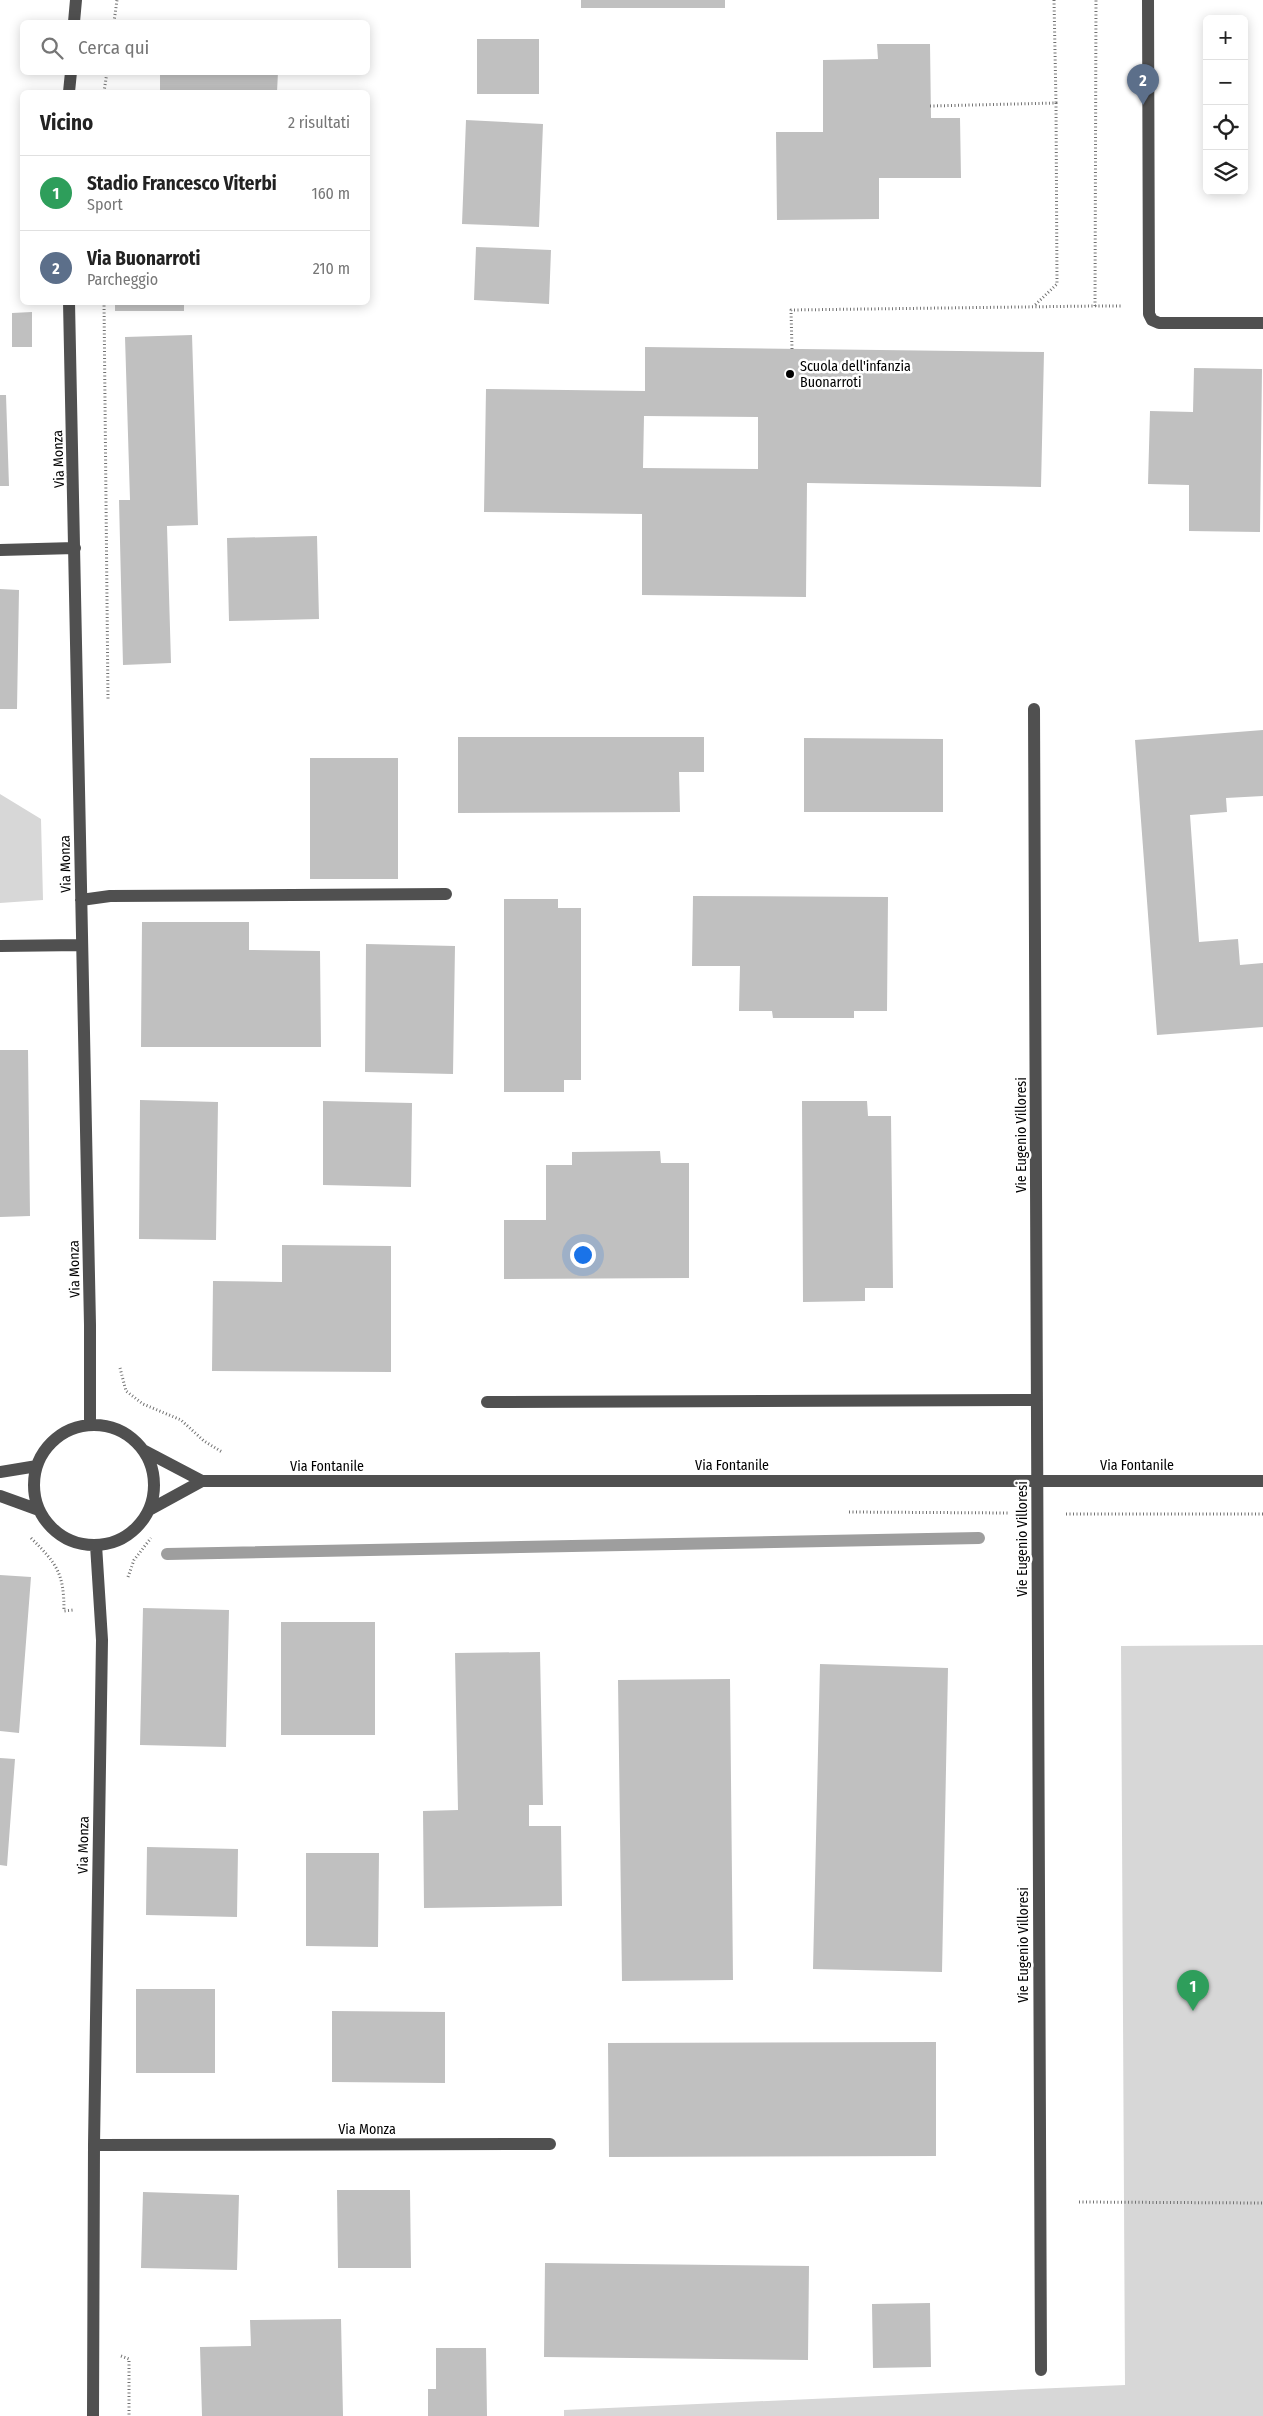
<!DOCTYPE html>
<html lang="it">
<meta charset="utf-8">
<style>
:root{--surface:#fff;--page:#f2f2f2;--text:#222;--muted:#767676;--line:#e0e0e0;--accent:#b45309}
body{margin:0;font-family:"Fira Sans Condensed",sans-serif;background:var(--page);color:var(--text)}
.controls{position:absolute;right:15px;top:15px;display:grid;overflow:hidden;border-radius:8px;box-shadow:0 2px 12px #0003}
.controls button{width:45px;height:45px;display:grid;place-items:center;padding:0;border:0;border-bottom:1px solid var(--line);background:var(--surface);color:var(--text);font:25px sans-serif}
.you{position:absolute;left:582px;top:1254px;width:18px;height:18px;margin:-12px;border:4px solid #fff;border-radius:50%;background:#1a73e8;box-shadow:0 0 0 8px #1a73e833}
.badge{display:grid;place-items:center;width:32px;height:32px;border-radius:50%;background:var(--accent);color:#fff;font-size:16px;font-weight:700}
.pin{position:absolute;translate:-50% -41px;filter:drop-shadow(0 1px 2px #0008)}
.pin::after{content:'';position:absolute;top:26px;width:18px;height:15px;background:inherit;clip-path:polygon(0 0,100% 0,50% 100%)}
.list{margin:0;padding:0;list-style:none}
h2{display:flex;justify-content:space-between;align-items:center;height:65px;margin:0;padding:0 20px;font-size:21px}
h2 small{font-size:16px;font-weight:400;color:var(--muted)}
.list li{display:grid;grid-template-columns:32px 1fr auto;gap:15px;align-items:center;box-sizing:border-box;height:75px;padding:0 20px;border-top:1px solid var(--line)}
.list b{display:block;font-size:19px;white-space:nowrap}
.list p{margin:0;font-size:16px;white-space:nowrap;color:var(--muted)}
.list em{font-size:16px;font-style:normal;color:var(--muted)}
.icon{flex:none;width:28px;height:28px;fill:none;stroke:currentColor;stroke-width:2;stroke-linecap:round;stroke-linejoin:round}
.map{position:relative;flex:none;width:1263px;height:2416px;overflow:hidden}
.search{position:absolute;background:var(--surface);box-shadow:0 2px 12px #0003;left:20px;top:20px;width:350px;height:55px;display:flex;align-items:center;gap:12px;box-sizing:border-box;padding:0 18px;border-radius:8px;color:var(--muted);font-size:19px}
.panel{position:absolute;background:var(--surface);box-shadow:0 2px 12px #0003;left:20px;top:90px;width:350px;height:215px;border-radius:8px}
.map>svg:first-child{display:block}
</style>
<div class="map">
<svg width="1263" height="2416" viewBox="0 0 1263 2416">
<rect width="100%" height="100%" fill="#fff"/>
<path fill="#d7d7d7" d="M0 794 41 819 43 900 0 903Z
M1263 1645V2416H564V2410L1125 2385 1121 1646Z"/>
<g fill="none" stroke-linecap="round" stroke-linejoin="round">
<path stroke="#9e9e9e" stroke-width="12" d="M167 1554 979 1538"/>
</g>
<path fill="#c0c0c0" fill-rule="evenodd" d="M581 0H725V8H581Z
M477 39H539V94H477Z
M877 44H930L931 118H960L961 178H879V219L777 220 776 132H823V60L878 59Z
M160 72H278L277 92H160Z
M466 120 543 124 539 227 462 224Z
M476 247 551 250 549 304 474 300Z
M115 302H184V311H115Z
M32 312V347H12V313Z
M192 335 198 525 167 526 171 663 123 665 119 500H130L125 337Z
M645 347 1044 352 1041 487 807 483 806 597 642 595V514L484 512 486 389 645 391ZM644 416 758 417V469L643 468Z
M1194 368 1262 369 1260 532 1189 531V485L1148 484 1150 411 1193 412Z
M0 395H6L9 486H0Z
M317 536 319 619 229 621 227 538Z
M0 589 19 590 17 709H0Z
M1263 730V796L1226 798 1227 812 1190 815 1199 942 1238 939 1240 965 1263 963V1027L1157 1035 1135 740Z
M458 737H704V772H679L680 812 458 813Z
M804 738 943 739V812H804Z
M310 758H398V879H310Z
M693 896 888 897 887 1011H854V1018H773L772 1011H739L740 966H692Z
M504 899H558V908H581V1080H564V1092H504Z
M142 922H249V950L320 951 321 1047H141Z
M366 944 455 946 453 1074 365 1072Z
M0 1050H28L30 1216 0 1217Z
M140 1100 218 1102 216 1240 139 1239Z
M323 1101 412 1103 411 1187 323 1185Z
M802 1101H867L868 1116H891L893 1288H865V1301L803 1302Z
M660 1151 661 1163H689V1278L504 1279V1220H546V1165H572V1152Z
M282 1245 391 1246V1372L212 1371 213 1281 282 1282Z
M0 1575 31 1577 19 1733 0 1731Z
M143 1608 229 1610 226 1747 140 1745Z
M281 1622H375V1735H281Z
M540 1652 543 1805H529V1826H561L562 1906 424 1908 423 1811 458 1810 455 1653Z
M820 1664 948 1668 942 1972 813 1969Z
M730 1679 733 1980 622 1981 618 1680Z
M0 1758 15 1759 7 1866 0 1865Z
M147 1847 238 1849 237 1917 146 1915Z
M306 1853H379L378 1947 306 1946Z
M136 1989H215V2073H136Z
M332 2011 445 2012V2083L332 2082Z
M936 2042V2156L609 2157 608 2043Z
M337 2190H410L411 2268H338Z
M143 2192 239 2195 237 2270 141 2268Z
M545 2263 809 2266 808 2360 544 2357Z
M930 2303 931 2367 873 2368 872 2304Z
M341 2319 343 2416H202L200 2347 251 2346 250 2320Z
M436 2348H486L487 2416H428V2389H436Z"/>
<g fill="none" stroke-linecap="round" stroke-linejoin="round">
<path stroke="#727272" stroke-width="3" stroke-dasharray="1 2.5" stroke-linecap="butt" d="M1054 0 1056 103
M114 22 117 0
M104 92 107 72
M930 106 1056 103 1057 284 1034 306
M104 302 108 699
M1095 306H1122
M792 349 791 310 1095 306 1096 0
M120 1368 126 1391 143 1404 181 1420 204 1441 222 1452
M849 1512 1010 1513
M1066 1514H1263
M31 1538C57 1564 64 1573 64 1611L73 1610
M128 1577 134 1560 151 1538
M1079 2202 1263 2203
M121 2356 129 2359V2416"/>
<path stroke="#505050" stroke-width="12" d="M1148 0 1149 314 1152 320 1159 323H1263
M74 22 76 0
M69 92 71 72
M69 302 90 1325V1425
M0 550 75 548
M1034 709 1041 2370
M81 900 110 896 446 894
M0 946 82 945
M487 1402 1037 1400
M34 1485a60 60 0 1 1 120 0a60 60 0 1 1-120 0Z
M143 1450 202 1481
M0 1472 37 1466
M0 1496 39 1510
M149 1510 202 1481H1263
M94 2145 550 2144
M93 2416 94 2145 102 1640 96 1545"/>
</g>
<circle fill="#000" stroke="#fff" stroke-width="2" cx="790" cy="374" r="5"/>
<g text-anchor="middle" stroke-width="5" stroke-linejoin="round" paint-order="stroke">
<g font-size="14" fill="#000" stroke="#fff" text-anchor="start">
<text x="800" y="371">Scuola dell'infanzia<tspan x="800" dy="16">Buonarroti</tspan></text>
</g>
<g font-size="14" fill="#000" stroke="#fff">
<text transform="translate(58 459) rotate(-92)" y="5">Via Monza</text>
<text transform="translate(65 864) rotate(-91)" y="5">Via Monza</text>
<text transform="translate(1021 1135) rotate(-90)" y="5">Vie Eugenio Villoresi</text>
<text transform="translate(74 1269) rotate(-91)" y="5">Via Monza</text>
<text x="732" y="1470">Via Fontanile</text>
<text x="1137" y="1470">Via Fontanile</text>
<text x="327" y="1471">Via Fontanile</text>
<text transform="translate(1022 1539) rotate(-90)" y="5">Vie Eugenio Villoresi</text>
<text transform="translate(83 1845) rotate(-89)" y="5">Via Monza</text>
<text transform="translate(1023 1945) rotate(-90)" y="5">Vie Eugenio Villoresi</text>
<text x="367" y="2134">Via Monza</text>
</g>
</g>
</svg>
<div class="controls">
<button>+</button>
<button>−</button>
<button><svg class="icon" aria-label="locate" viewBox="0 0 24 24"><circle cx="12" cy="12" r="6"/><path d="M12 2v4M12 18v4M2 12h4M18 12h4"/></svg></button>
<button><svg class="icon" aria-label="layers" viewBox="0 0 24 24"><path d="M12 4l9 5-9 5-9-5zM3 14l9 5 9-5"/></svg></button>
</div>
<div class="you"></div>
<div class="pin badge" style="left:1193px;top:2011px;background:#2e9e5b">1</div>
<div class="pin badge" style="left:1143px;top:105px;background:#5c6f8a">2</div>
<div class="search"><svg class="icon" aria-label="search" viewBox="0 0 24 24"><circle cx="10" cy="10" r="6"/><path d="M15 15l6 6"/></svg>Cerca qui</div>
<section class="panel">
<h2>Vicino<small>2 risultati</small></h2>
<ul class="list">
<li><span class="badge" style="background:#2e9e5b">1</span><div><b>Stadio Francesco Viterbi</b><p>Sport</p></div><em>160 m</em></li>
<li><span class="badge" style="background:#5c6f8a">2</span><div><b>Via Buonarroti</b><p>Parcheggio</p></div><em>210 m</em></li>
</ul>
</section>
</div>
